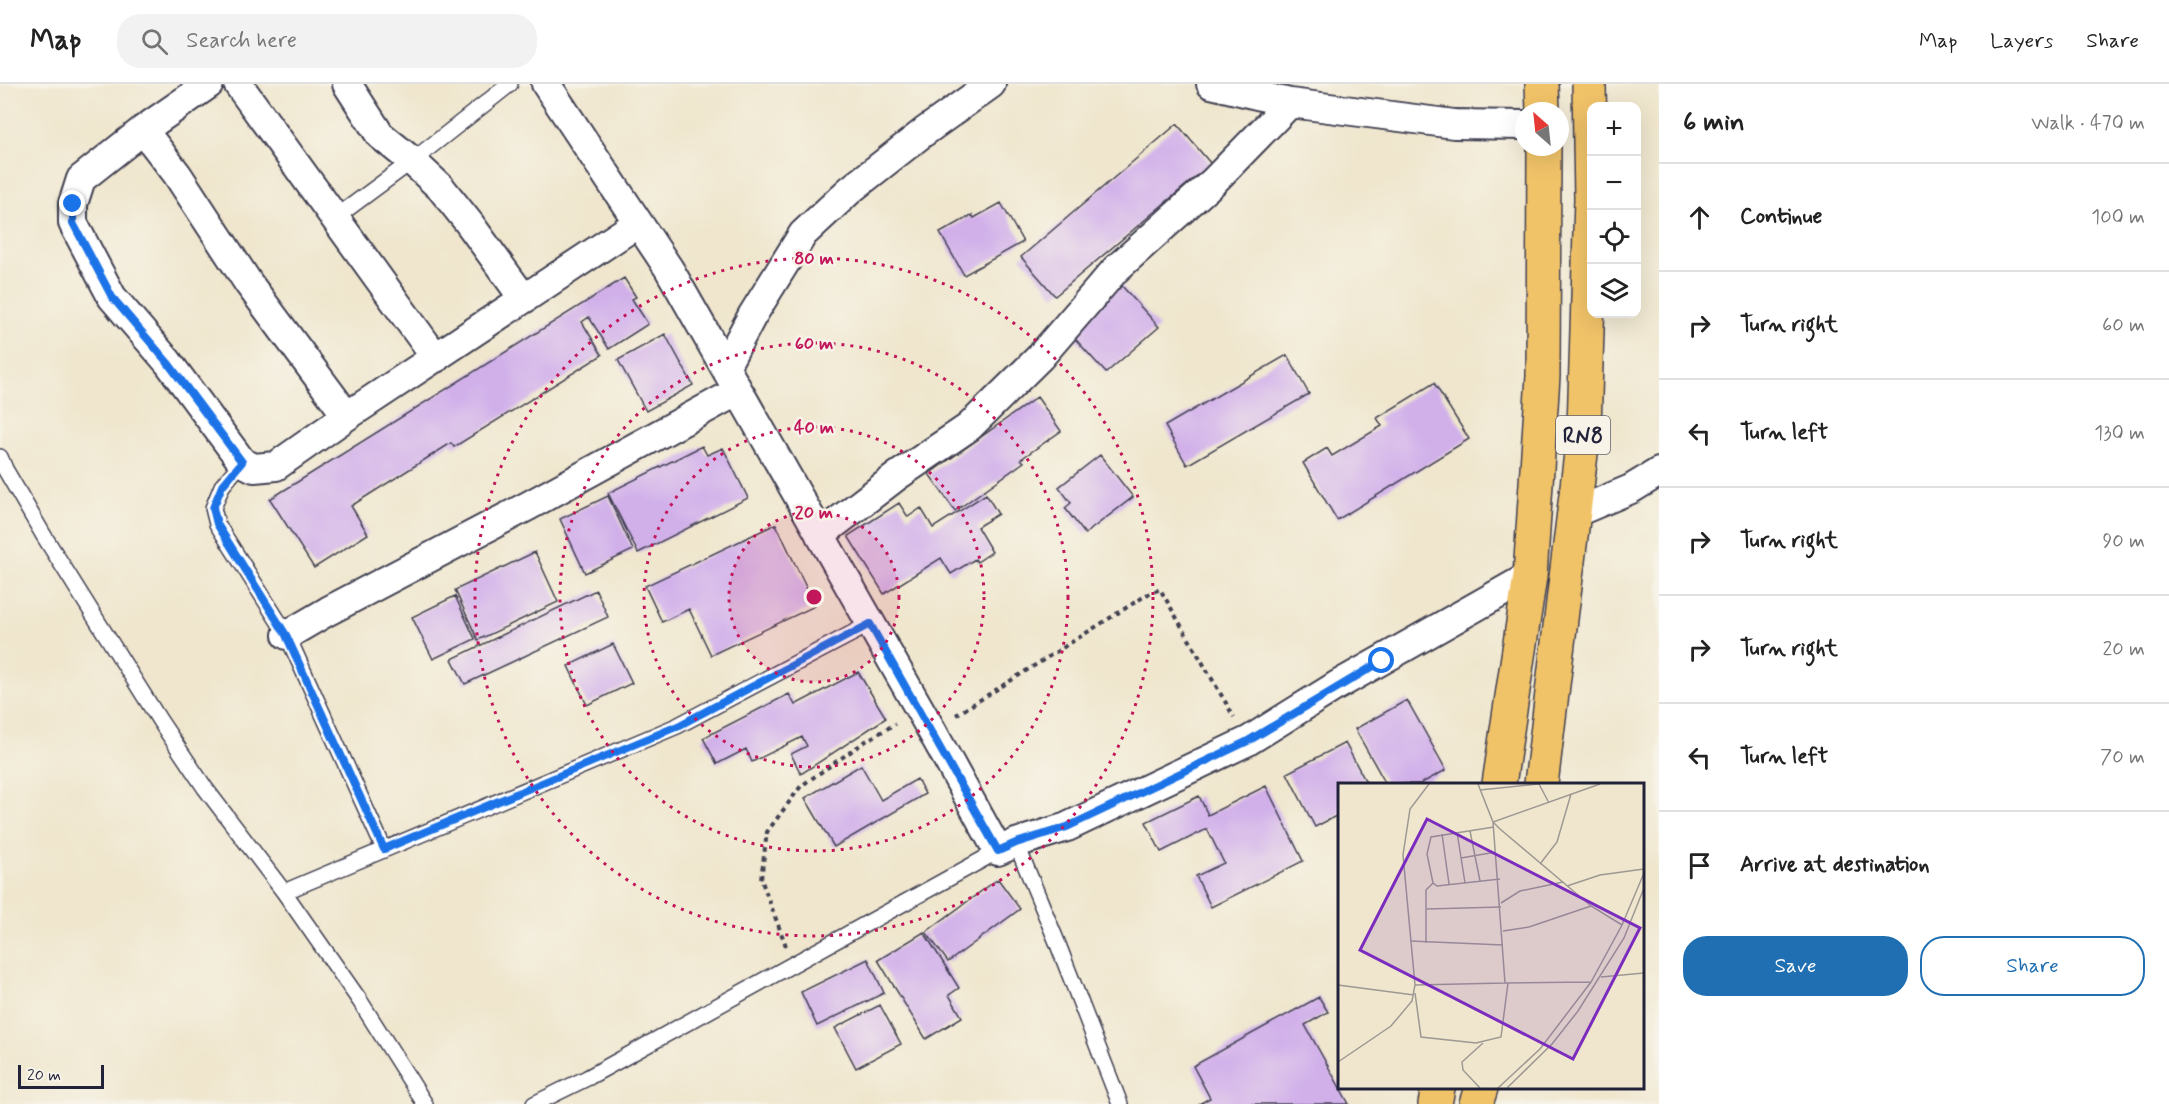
<!DOCTYPE html>
<meta charset="utf-8">
<style>
:root{--surface:#fff;--page:#f2f2f2;--text:#222;--muted:#767676;--line:#e0e0e0;--accent:#1f6fb2}
body{margin:0;font-family:Mynerve,sans-serif;background:var(--page);color:var(--text)}
.controls{position:absolute;right:18px;top:18px;display:grid;overflow:hidden;border-radius:12px;box-shadow:0 6px 24px #0002}
.controls button{width:54px;height:54px;display:grid;place-items:center;padding:0;border:0;border-bottom:2px solid var(--line);background:var(--surface);color:var(--text);font:30px sans-serif}
.compass{position:absolute;left:1515px;top:18px;width:54px;height:54px;border-radius:50%;background:var(--surface);box-shadow:0 6px 24px #0002;rotate:333deg}
.scale{position:absolute;left:18px;bottom:15px;width:86px;box-sizing:border-box;padding-left:6px;border:3px solid #22223b;border-top:0;font-size:16px;line-height:21px;white-space:nowrap;color:#22223b;-webkit-text-stroke:4px #f7f3e8;paint-order:stroke}
.stop{position:absolute;width:18px;height:18px;margin:-14px;border:4px solid #1a73e8;border-radius:50%;background:#fff}
.stop.end{background:#1a73e8;border-color:#fff;box-shadow:0 2px 6px #0008}
.list{margin:0;padding:0;list-style:none}
h2{display:flex;justify-content:space-between;align-items:center;height:78px;margin:0;padding:0 24px;font-size:26px}
h2 small{font-size:20px;font-weight:400;color:var(--muted)}
.list li{display:grid;grid-template-columns:39px 1fr auto;gap:18px;align-items:center;box-sizing:border-box;height:108px;padding:0 24px;border-top:2px solid var(--line)}
.list b{display:block;font-size:22px;white-space:nowrap}
.list em{font-size:20px;font-style:normal;color:var(--muted)}
.actions{display:flex;gap:12px;padding:18px 24px}
.actions a{flex:1;padding:14px 0;border:2px solid var(--accent);border-radius:24px;text-align:center;font-size:21px;color:var(--accent)}
.actions .main{background:var(--accent);color:#fff}
.icon{flex:none;width:33px;height:33px;fill:none;stroke:currentColor;stroke-width:2;stroke-linecap:round;stroke-linejoin:round}
.map{position:relative;flex:none;width:1659px;height:1020px;overflow:hidden}
header{display:flex;align-items:center;gap:36px;box-sizing:border-box;height:84px;padding:0 30px;background:var(--surface);border-bottom:2px solid var(--line)}
header strong{font-size:28px}
nav{display:flex;gap:33px;margin-inline-start:auto;font-size:21px}
.search{width:420px;height:54px;background:var(--page);display:flex;align-items:center;gap:15px;box-sizing:border-box;padding:0 21px;border-radius:24px;color:var(--muted);font-size:22px}
main{display:flex}
aside{flex:1;background:var(--surface)}
.map>svg:first-child{display:block}
</style>
<header>
<strong>Map</strong>
<div class="search"><svg class="icon" aria-label="search" viewBox="0 0 24 24"><circle cx="10" cy="10" r="6"/><path d="M15 15l6 6"/></svg>Search here</div>
<nav><a>Map</a><a>Layers</a><a>Share</a></nav>
</header>
<main>
<div class="map">
<svg width="1659" height="1020" viewBox="0 0 1659 1020">
<rect width="100%" height="100%" fill="#f7f3e8"/>
<filter id="ink" filterUnits="userSpaceOnUse"><feTurbulence type="fractalNoise" baseFrequency=".0167" numOctaves="2"/><feDisplacementMap in="SourceGraphic" scale="12" xChannelSelector="R" yChannelSelector="G"/><feConvolveMatrix kernelMatrix="1 2 1 2 8 2 1 2 1" color-interpolation-filters="sRGB"/></filter>
<filter id="wash" filterUnits="userSpaceOnUse"><feTurbulence type="fractalNoise" baseFrequency=".008" numOctaves="4" result="noise"/><feDisplacementMap in="SourceGraphic" scale="24" xChannelSelector="R" yChannelSelector="G"/><feGaussianBlur stdDeviation="1.35" result="paint"/><feColorMatrix in="noise" values="0 0 0 0 0 0 0 0 0 0 0 0 0 0 0 0 0 1.4 0 .05"/><feComposite in="paint" operator="in"/></filter>
<g filter="url(#wash)">
<rect width="100%" height="100%" fill="#efe6cd"/>
<g id="blocks">
<path fill="#d1b0ea" d="M1177 40 1211 80 1055 212 1021 173Z
M1001 119 1023 158 964 191 940 149 972 131 974 134Z
M624 194 636 213 632 215 648 240 609 265 589 233 582 238 602 271 454 363 451 359 351 422 368 450 314 484 270 415Z
M1121 201 1159 243 1106 289 1069 248Z
M665 250 693 301 646 327 618 276Z
M1287 271 1309 310 1187 381 1165 342Z
M1434 299 1469 355 1337 436 1303 379 1327 364 1332 372 1382 342 1377 334Z
M1037 313 1061 347 1021 375 1024 378 955 427 929 390Z
M702 362 707 371 723 364 748 414 638 469 608 409Z
M1100 371 1133 413 1085 450 1065 424 1071 419 1059 403Z
M986 410 998 430 977 443 992 468 977 478 975 475 951 490 941 474 884 510 848 452 899 419 908 433 921 424 933 444Z
M608 412 633 466 585 489 560 435Z
M776 440 815 522 711 571 689 525 662 538 645 502Z
M535 468 558 518 478 556 455 506Z
M596 506 608 533 465 600 452 575Z
M455 512 475 555 433 575 412 533Z
M613 560 632 599 587 621 568 582Z
M858 588 886 634 801 690 791 670 807 662 802 653 752 678 746 665 717 680 703 654 789 610 795 621Z
M1407 616 1446 686 1420 700H1386L1355 645Z
M1345 659 1367 700H1340V730L1315 743 1287 689Z
M861 681 881 716 917 695 925 710 834 763 805 714Z
M1266 702 1303 777 1211 823 1196 792 1224 779 1207 745 1161 768 1146 738 1199 712 1208 731Z
M998 795 1020 825 948 878 926 848Z
M924 848 959 904 949 911 962 933 926 955 878 876Z
M868 875 884 909 817 942 801 908Z
M1319 913 1328 928 1305 941 1349 1020H1199L1210 1014 1193 982Z
M880 921 901 960 856 984 835 944Z"/>
</g>
</g>
<g filter="url(#ink)">
<use href="#blocks" fill-opacity="0" stroke="#413f51" stroke-width="1.5"/>
<g fill="none" stroke-linecap="round" stroke-linejoin="round">
<g stroke="#413f51" stroke-width="18">
<path id="lane" d="M335 134 412 77 510 0
M0 373 5 385 44 452 160 637 205 704 284 808 360 917 425 1020
M242 378 222 402 213 424 217 440 287 551 384 765
M1016 759 1057 858 1120 1020
M284 808 677 642 870 540
M534 1020 587 994 998 767"/>
</g>
<g stroke="#413f51" stroke-width="32">
<path id="street" d="M209 0 143 46 81 95 73 120V139L112 213 168 278 242 378 254 384 276 382 347 332 638 139
M238 0 436 274
M347 0 380 51 412 77 441 104 469 139 524 215
M546 0 669 185 932 647 998 767 1016 759 1067 743 1248 657 1336 602 1530 492
M1211 0 1290 19 1454 40 1524 41
M143 46 177 90 249 200 347 332
M725 283 752 232 803 150 850 106 924 48 991 0
M1574 429 1631 405 1659 388
M820 451 897 392 969 343 1040 273 1116 185 1213 98 1290 19
M287 551 328 527 528 422 738 307"/>
</g>
<g stroke="#413f51" stroke-width="36">
<path id="highway" d="M1542 0 1543 27
M1499 700 1530 492 1543 292 1544 63
M1541 700 1584 345 1591 115 1589 0
M1435 1020 1438 1004
M1476 1020 1481 1004"/>
</g>
<path stroke="#413f51" stroke-width="4" stroke-dasharray="4.5 4.5" stroke-linecap="butt" d="M956 631 1148 510 1160 505 1234 633
M786 862 761 795 767 748 801 702 866 657 895 640"/>
<use href="#lane" stroke="#fff" stroke-width="15"/>
<use href="#street" stroke="#fff" stroke-width="28"/>
<use href="#highway" stroke="#f1c369" stroke-width="33"/>
</g>
</g>
<g fill="none" stroke-linecap="round" stroke-linejoin="round" filter="url(#ink)">
<path stroke="#1a73e8" stroke-width="8" d="M73 120V139L112 213 168 279 242 378 222 402 213 424 217 440 286 551 384 765 678 642 870 540 998 767 1016 759 1067 743 1248 657 1382 577"/>
</g>
<circle cx="814" cy="513" r="85" fill="#c2185b" fill-opacity=".12"/>
<g fill="none" stroke="#c2185b" stroke-width="3" stroke-dasharray="3 6">
<circle cx="814" cy="513" r="85"/>
<circle cx="814" cy="513" r="170"/>
<circle cx="814" cy="513" r="254"/>
<circle cx="814" cy="513" r="339"/>
</g>
<g text-anchor="middle" stroke-width="5" stroke-linejoin="round" paint-order="stroke">
<rect fill="#f7f3e8" stroke="#62616f" stroke-width="1.5" x="1556" y="332" width="54" height="38" rx="4.5"/>
<g font-size="22" font-weight="bold" fill="#22223b">
<text x="1583" y="359">RN8</text>
</g>
</g>
<g transform="translate(1338 699)">
<rect width="306" height="306" fill="#efe6cd"/>
<path fill="none" stroke="#9d9893" stroke-width="1.5" d="M140 1 155 39 162 46 253 123 284 142M142 7 201 1 211 20M156 44 93 54 89 71 95 100 99 103 162 96M132 48 142 98M119 49 127 100M104 51 111 101M123 75 158 69M202 81 219 59 233 11M229 103 262 92 306 86M163 120 182 108 225 99M89 126 163 124M165 148 191 144 253 123M72 158 165 162M88 160V107L95 100M263 194 306 190M253 199 167 200 155 39 262 1M0 202 76 212M77 202 167 200M77 210 83 254 138 260 163 254 170 200M0 279 53 243 74 218 77 202 65 72 72 26 91 1M142 305 125 287 124 279 145 260M160 305 202 266 253 199 284 142 306 90M169 305 214 261 240 228 286 155 306 105"/>
<path fill="#7b2cbf" fill-opacity="0.15" stroke="#7b2cbf" stroke-width="3" d="M89 36 302 145 235 276 22 167Z"/>
<rect width="306" height="306" fill="none" stroke="#22223b" stroke-width="3"/>
</g>
<circle cx="814" cy="513" r="9" fill="#c2185b" stroke="#f7f3e8" stroke-width="3"/>
<g font-size="18" text-anchor="middle" font-weight="bold" fill="#c2185b" stroke="#f7f3e8" stroke-width="5" stroke-linejoin="round" paint-order="stroke">
<text x="814" y="180">80 m</text>
<text x="814" y="265">60 m</text>
<text x="814" y="349">40 m</text>
<text x="814" y="434">20 m</text>
</g>
</svg>
<div class="controls">
<button>+</button>
<button>−</button>
<button><svg class="icon" aria-label="locate" viewBox="0 0 24 24"><circle cx="12" cy="12" r="6"/><path d="M12 2v4M12 18v4M2 12h4M18 12h4"/></svg></button>
<button><svg class="icon" aria-label="layers" viewBox="0 0 24 24"><path d="M12 4l9 5-9 5-9-5zM3 14l9 5 9-5"/></svg></button>
</div>
<svg class="compass" viewBox="-18 -18 36 36"><path d="M0-13l5 13h-10z" fill="#e53935"/><path d="M0 13l5-13h-10z" fill="#767676"/></svg>
<div class="scale">20 m</div>
<div class="stop" style="left:1382px;top:577px"></div>
<div class="stop end" style="left:73px;top:120px"></div>
</div>
<aside>
<h2>6 min<small>Walk · 470 m</small></h2>
<ul class="list">
<li><svg class="icon" aria-label="ahead" viewBox="0 0 24 24"><path d="M12 20V5M6 11l6-6 6 6"/></svg><div><b>Continue</b></div><em>100 m</em></li>
<li><svg class="icon" aria-label="right" viewBox="0 0 24 24"><path d="M7 20v-9h11M14 6l5 5-5 5"/></svg><div><b>Turn right</b></div><em>60 m</em></li>
<li><svg class="icon" aria-label="left" viewBox="0 0 24 24"><path d="M17 20v-9H6M10 6l-5 5 5 5"/></svg><div><b>Turn left</b></div><em>130 m</em></li>
<li><svg class="icon" aria-label="right" viewBox="0 0 24 24"><path d="M7 20v-9h11M14 6l5 5-5 5"/></svg><div><b>Turn right</b></div><em>90 m</em></li>
<li><svg class="icon" aria-label="right" viewBox="0 0 24 24"><path d="M7 20v-9h11M14 6l5 5-5 5"/></svg><div><b>Turn right</b></div><em>20 m</em></li>
<li><svg class="icon" aria-label="left" viewBox="0 0 24 24"><path d="M17 20v-9H6M10 6l-5 5 5 5"/></svg><div><b>Turn left</b></div><em>70 m</em></li>
<li><svg class="icon" aria-label="arrive" viewBox="0 0 24 24"><path d="M6 21V4h12l-3 4 3 4H6"/></svg><div><b>Arrive at destination</b></div></li>
</ul>
<div class="actions"><a class="main">Save</a><a>Share</a></div>
</aside>
</main>
